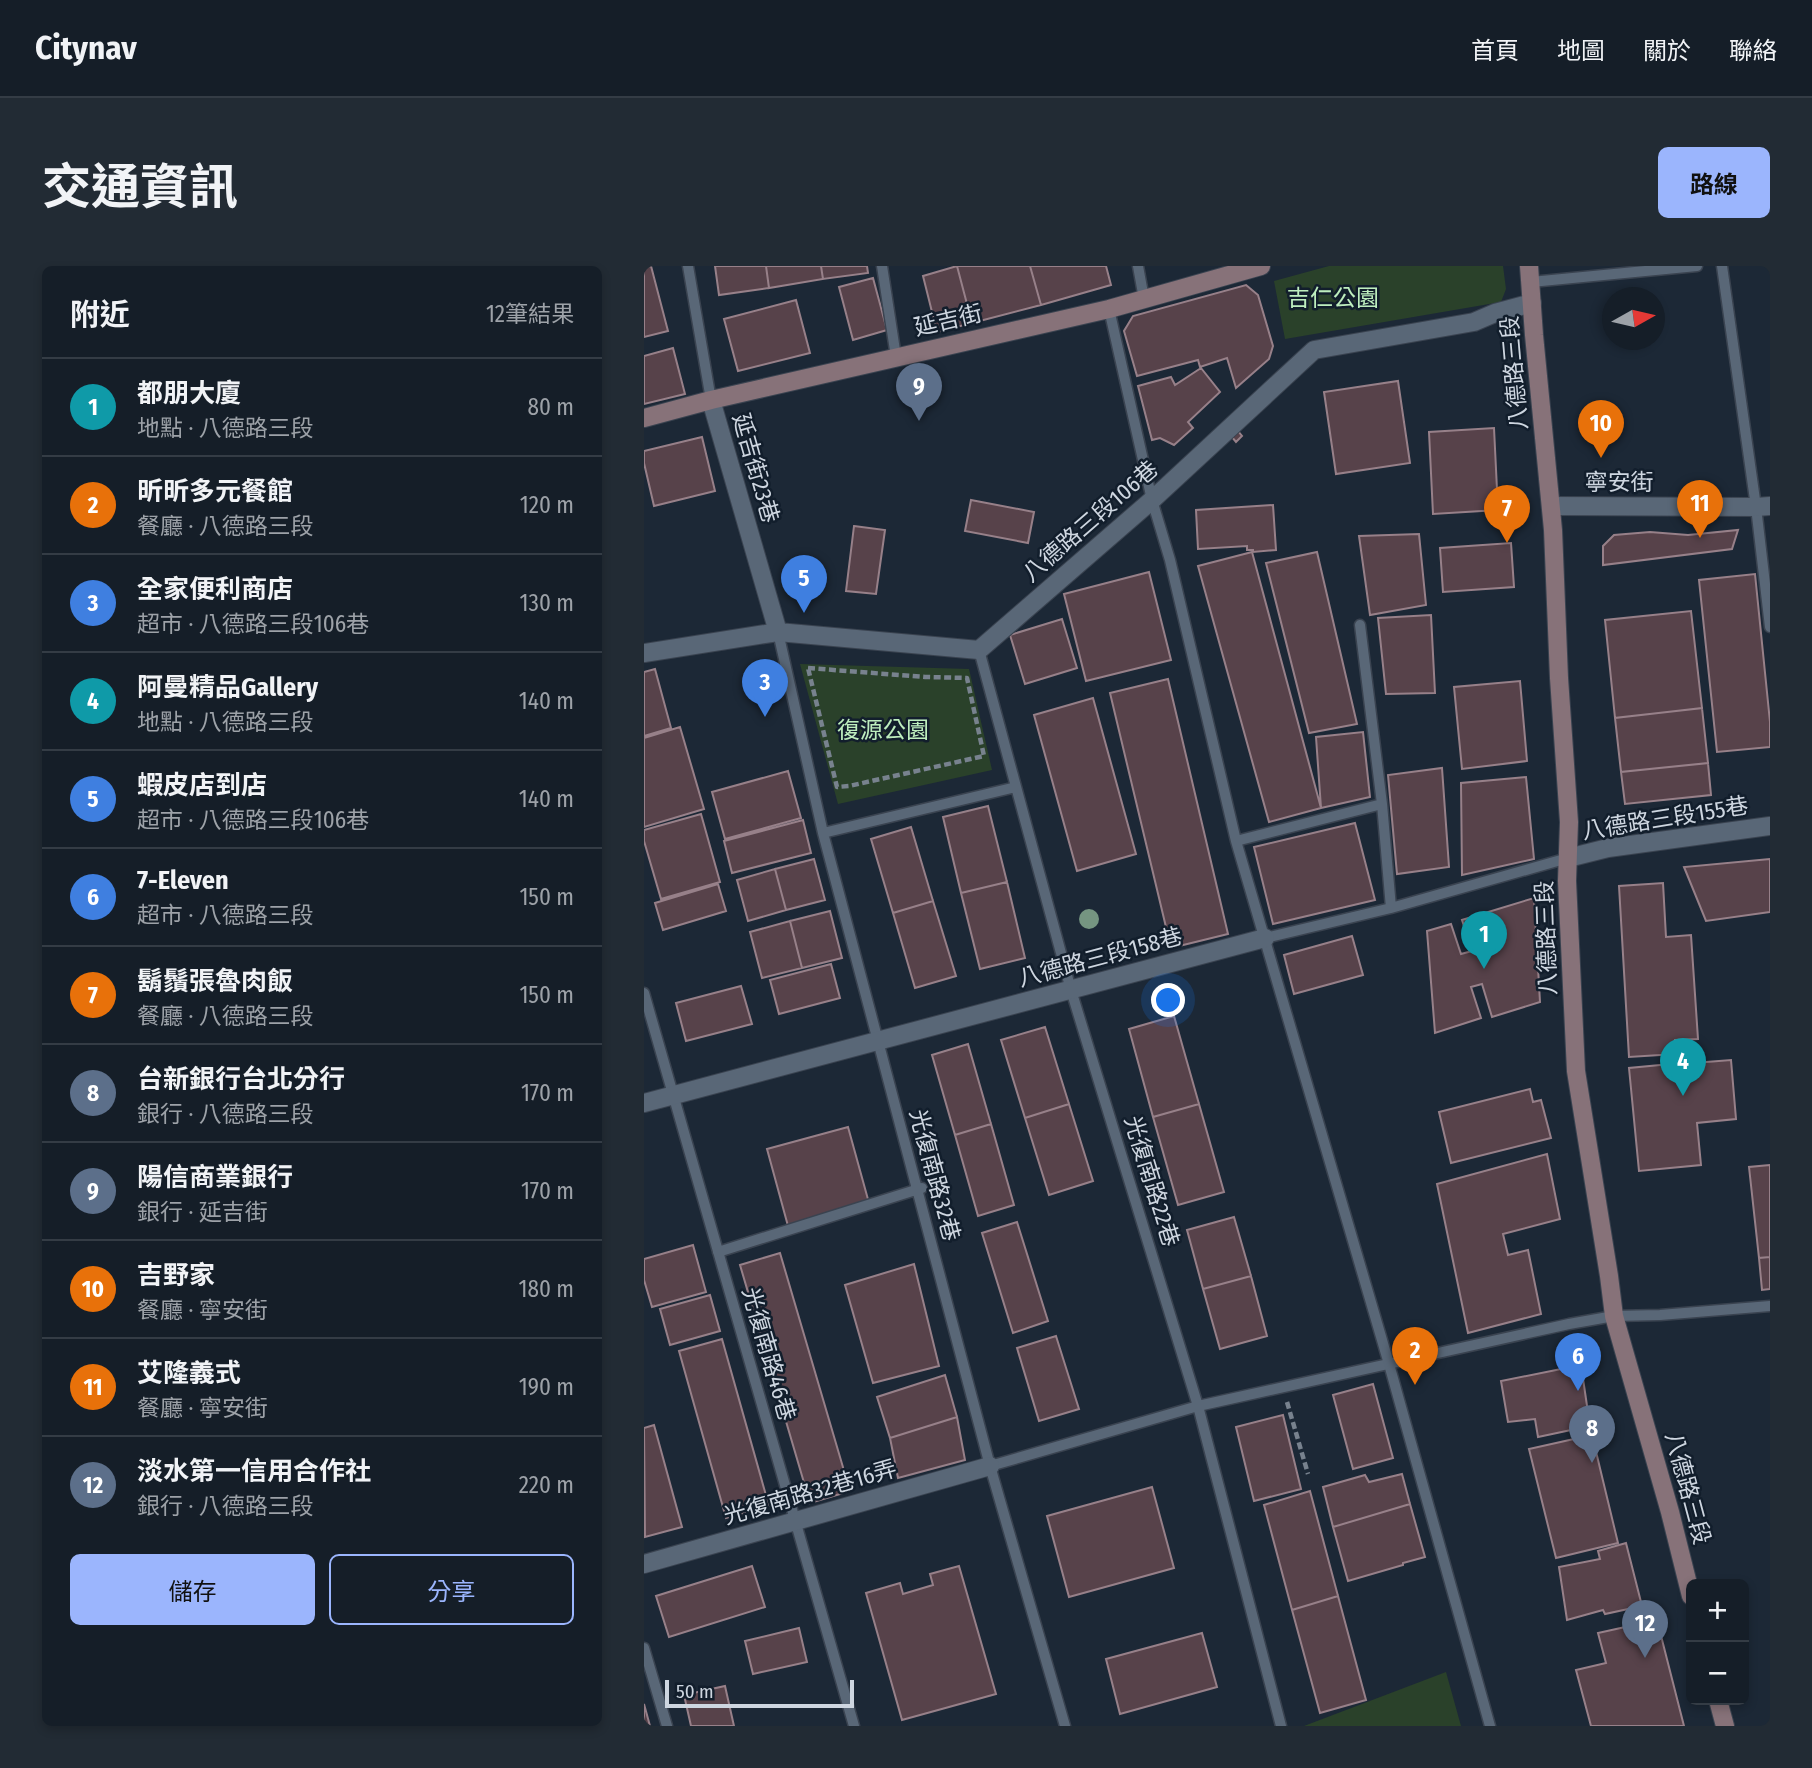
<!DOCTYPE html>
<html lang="zh-TW">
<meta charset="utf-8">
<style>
:root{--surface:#151e28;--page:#222b34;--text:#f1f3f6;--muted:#9da2a8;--line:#343c45;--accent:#9bb5fd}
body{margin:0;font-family:"Fira Sans Condensed","Noto Sans TC",sans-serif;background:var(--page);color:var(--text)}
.controls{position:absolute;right:21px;bottom:21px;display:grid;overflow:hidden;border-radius:10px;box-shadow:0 4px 10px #0003}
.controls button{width:63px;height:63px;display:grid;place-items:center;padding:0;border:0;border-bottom:2px solid var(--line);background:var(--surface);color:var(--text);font:35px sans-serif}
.compass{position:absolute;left:958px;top:21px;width:63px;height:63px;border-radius:50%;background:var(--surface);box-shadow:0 4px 10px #0003;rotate:82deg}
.scale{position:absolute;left:21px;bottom:18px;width:189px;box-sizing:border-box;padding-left:7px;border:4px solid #ced6e0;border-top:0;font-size:19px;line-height:24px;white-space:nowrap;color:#ced6e0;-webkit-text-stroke:5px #121e2c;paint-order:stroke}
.you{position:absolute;left:525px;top:735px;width:24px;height:24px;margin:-18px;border:5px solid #fff;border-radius:50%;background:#1a73e8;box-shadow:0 0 0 10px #1a73e833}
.badge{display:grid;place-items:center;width:46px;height:46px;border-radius:50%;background:var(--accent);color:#fff;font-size:23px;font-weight:700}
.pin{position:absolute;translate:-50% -58px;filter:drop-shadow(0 2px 4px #0008)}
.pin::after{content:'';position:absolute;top:37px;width:24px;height:21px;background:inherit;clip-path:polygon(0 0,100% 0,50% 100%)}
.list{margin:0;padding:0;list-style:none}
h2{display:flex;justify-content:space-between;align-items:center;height:91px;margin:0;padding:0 28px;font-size:30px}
h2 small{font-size:23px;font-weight:400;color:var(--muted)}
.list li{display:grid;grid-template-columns:46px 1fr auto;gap:21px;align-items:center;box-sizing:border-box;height:98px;padding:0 28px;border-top:2px solid var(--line)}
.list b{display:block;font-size:26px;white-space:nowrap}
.list p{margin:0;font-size:23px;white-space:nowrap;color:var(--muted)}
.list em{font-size:23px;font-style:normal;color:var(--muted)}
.actions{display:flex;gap:14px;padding:21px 28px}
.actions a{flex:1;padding:16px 0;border:2px solid var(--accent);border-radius:10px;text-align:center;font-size:24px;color:var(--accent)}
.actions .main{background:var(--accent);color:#111}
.map{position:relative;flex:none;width:1126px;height:1460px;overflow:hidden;border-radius:10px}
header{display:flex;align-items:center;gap:42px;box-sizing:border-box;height:98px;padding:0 35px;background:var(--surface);border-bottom:2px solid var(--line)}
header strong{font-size:33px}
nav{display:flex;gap:38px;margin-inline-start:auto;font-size:24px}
.intro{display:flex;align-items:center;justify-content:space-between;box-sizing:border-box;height:168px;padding:0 42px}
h1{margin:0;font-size:49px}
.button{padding:18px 32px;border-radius:10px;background:var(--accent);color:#111;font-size:24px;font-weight:700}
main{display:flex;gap:42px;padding:0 42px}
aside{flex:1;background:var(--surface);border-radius:10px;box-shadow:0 4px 10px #0003}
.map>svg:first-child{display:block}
</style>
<header>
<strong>Citynav</strong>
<nav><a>首頁</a><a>地圖</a><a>關於</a><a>聯絡</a></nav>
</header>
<div class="intro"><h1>交通資訊</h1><a class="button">路線</a></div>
<main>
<aside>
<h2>附近<small>12筆結果</small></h2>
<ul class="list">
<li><span class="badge" style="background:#0f9aa8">1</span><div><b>都朋大廈</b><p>地點 · 八德路三段</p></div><em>80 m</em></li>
<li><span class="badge" style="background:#e8710a">2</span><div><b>昕昕多元餐館</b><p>餐廳 · 八德路三段</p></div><em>120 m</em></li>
<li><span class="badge" style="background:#3f7fe0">3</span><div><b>全家便利商店</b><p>超市 · 八德路三段106巷</p></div><em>130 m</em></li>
<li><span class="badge" style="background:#0f9aa8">4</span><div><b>阿曼精品Gallery</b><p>地點 · 八德路三段</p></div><em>140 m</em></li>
<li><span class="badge" style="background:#3f7fe0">5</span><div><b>蝦皮店到店</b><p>超市 · 八德路三段106巷</p></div><em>140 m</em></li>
<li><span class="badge" style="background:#3f7fe0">6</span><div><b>7-Eleven</b><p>超市 · 八德路三段</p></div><em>150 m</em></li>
<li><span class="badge" style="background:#e8710a">7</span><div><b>鬍鬚張魯肉飯</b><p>餐廳 · 八德路三段</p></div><em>150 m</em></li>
<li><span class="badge" style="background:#5c6f8a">8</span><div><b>台新銀行台北分行</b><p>銀行 · 八德路三段</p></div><em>170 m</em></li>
<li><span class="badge" style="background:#5c6f8a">9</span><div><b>陽信商業銀行</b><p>銀行 · 延吉街</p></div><em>170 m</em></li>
<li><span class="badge" style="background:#e8710a">10</span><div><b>吉野家</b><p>餐廳 · 寧安街</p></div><em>180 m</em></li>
<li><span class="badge" style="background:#e8710a">11</span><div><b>艾隆義式</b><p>餐廳 · 寧安街</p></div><em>190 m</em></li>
<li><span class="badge" style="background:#5c6f8a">12</span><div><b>淡水第一信用合作社</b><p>銀行 · 八德路三段</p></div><em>220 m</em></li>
</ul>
<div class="actions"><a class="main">儲存</a><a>分享</a></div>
</aside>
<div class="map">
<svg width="1126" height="1460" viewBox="0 0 1126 1460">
<rect width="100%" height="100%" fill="#1c2836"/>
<path fill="#2a412a" d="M685 0H859L862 23 857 36 641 73 630 15Z
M156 398 325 403 348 504 194 538Z
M802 1406 817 1460H660Z"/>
<path fill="#57424a" stroke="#978089" stroke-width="2" d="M7 0 24 65 0 71V1Z
M71 0H122L125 22 75 29Z
M122 0H177L179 13 125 22Z
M177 0H223L224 7 179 13Z
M313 0 328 57 293 66 279 10Z
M313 0H386L397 39 328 57Z
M386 0H462L467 19 397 39Z
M229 12 243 64 209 74 195 21Z
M602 19 614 29 629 80 625 93 592 122 583 92 556 101 554 94 493 110 480 65 489 50Z
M152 34 166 87 94 105 80 53Z
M29 82 41 128 0 138V90Z
M557 102 576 126 544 156 549 162 530 179 516 172 508 174 494 120 527 111 531 119Z
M754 115 766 197 692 208 680 126Z
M850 162 854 244 789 248 785 166Z
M594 165 598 170 592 176 587 170Z
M58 171 71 225 10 240 0 197V185Z
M327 234 390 246 384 277 321 265Z
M629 239 632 284 609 286V284H603V280L554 283 552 244Z
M210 260 241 264 232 328 202 325Z
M1094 264 1088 283 959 299V280L970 269 1006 266 1044 269Z
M775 268 782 339 726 349 715 270Z
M867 277 870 321 799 326 796 282Z
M608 286 677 542 625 556 554 300Z
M673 286 713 458 665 467 622 297Z
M505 306 527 394 442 415 420 328Z
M1111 308 1126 456V481L1073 486 1055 314Z
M1047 345 1058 442 971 452 961 354Z
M787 349 791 427 742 428 734 352Z
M418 353 433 402 381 418 366 369Z
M11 403 27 462 0 470V406Z
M524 413 584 668 527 682 466 427Z
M876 415 883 495 818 503 810 421Z
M449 432 492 588 433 605 390 449Z
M1058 442 1064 497 977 506 971 452Z
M36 461 60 543 0 561V472Z
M719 466 726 531 677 542 672 471Z
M1064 497 1067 529 981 538 977 506Z
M798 502 805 601 753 608 744 509Z
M144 505 157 552 81 573 68 526Z
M882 511 890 593 818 609 817 517Z
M344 540 363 616 317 627 299 551Z
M57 548 76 616 17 633 0 575V564Z
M159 554 167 587 88 607 80 575Z
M711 557 731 634 629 658 610 581Z
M267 561 289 635 249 647 227 573Z
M170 593 181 634 142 644 131 603Z
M1126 593V646L1062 655 1040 601Z
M131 603 142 644 104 655 93 614Z
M363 616 381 692 336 703 317 627Z
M1019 617 1022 671 1047 669 1054 773 1031 774 1032 788 985 791 975 620Z
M74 618 82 645 19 664 11 637Z
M890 632 896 736 848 751 838 718 827 721 837 752 791 767 783 665 807 658 817 688 828 685 818 654Z
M289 635 312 710 271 722 249 647Z
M186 645 198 692 158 702 146 655Z
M146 655 158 702 118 712 106 666Z
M708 670 719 709 650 728 640 689Z
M187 698 196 732 135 748 126 714Z
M97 720 108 758 42 775 32 737Z
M530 750 555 838 509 851 485 763Z
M401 761 425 838 381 852 357 774Z
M324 778 347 858 311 869 288 789Z
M1087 794 1092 853 1053 857 1057 899 995 905 985 802 1037 797 1038 807 1050 806V797Z
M886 823 889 836 897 834 907 872 807 897 795 846Z
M425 838 449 915 405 929 381 852Z
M555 838 580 926 534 939 509 851Z
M347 858 370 939 334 950 311 869Z
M204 861 225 937 144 960 123 883Z
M903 888 916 953 859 968 864 989 884 984 897 1048 824 1067 793 918Z
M1126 899V991L1115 992 1105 901Z
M590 951 607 1010 559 1023 543 964Z
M373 956 404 1055 369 1067 338 967Z
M49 979 62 1026 8 1041 0 1014V993Z
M136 987 206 1225 166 1237 96 999Z
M1126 991V1023L1118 1024 1115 992Z
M270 998 295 1100 229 1117 201 1019Z
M607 1010 623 1070 576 1083 559 1023Z
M66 1029 76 1065 26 1079 16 1043Z
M412 1070 435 1143 395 1155 373 1082Z
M78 1073 125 1240 82 1252 35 1085Z
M937 1099 946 1160 894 1171 891 1153 864 1156 857 1115Z
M301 1109 313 1151 246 1172 233 1131Z
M729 1118 749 1192 709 1203 689 1129Z
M639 1149 657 1223 610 1235 592 1161Z
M313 1151 321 1194 254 1212 246 1172Z
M10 1159 38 1261 1 1271 0 1162Z
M948 1169 974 1277 912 1292 885 1183Z
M758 1208 766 1238 689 1261 679 1221 721 1209 725 1216Z
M508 1221 530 1302 425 1331 403 1250Z
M666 1225 694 1330 648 1344 620 1239Z
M766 1238 781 1291 759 1297V1299L704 1315 689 1261Z
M982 1277 998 1340 961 1348 959 1344 923 1354 915 1301 956 1293 954 1285Z
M108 1300 121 1341 25 1371 12 1330Z
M315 1300 352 1428 258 1454 222 1327 256 1317 259 1328 289 1319 286 1308Z
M694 1330 722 1434 676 1447 648 1344Z
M1013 1354 1040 1460H947L932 1404 962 1397 954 1367Z
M155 1362 163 1396 109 1408 101 1375Z
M558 1367 573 1421 476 1448 462 1393Z
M81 1420 90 1460H47L40 1429Z
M0 1438 6 1460H0Z"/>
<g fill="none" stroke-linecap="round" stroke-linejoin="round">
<g stroke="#3a4350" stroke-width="13">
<path id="lane" d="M44 0 67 134
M238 0 252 91
M494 0 500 33
M1078 0 1112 241 1126 361
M887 16 1053 0
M465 43 508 234 526 294 592 575 745 1098 846 1460
M716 359 738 538 747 642
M134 366 179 567 234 775 346 1200 421 1460
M335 384 427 724 554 1140 637 1460
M179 567 372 521
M592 575 738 538
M621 672 747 642 924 592
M0 727 210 1460
M74 986 278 922
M346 1200 554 1140 925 1058 970 1050 1016 1049 1126 1040
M0 1382 23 1460"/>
</g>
<g stroke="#3a4350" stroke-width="20">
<path id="street" d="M67 134 134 366
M907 240 1112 241 1126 240
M0 387 134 366 335 384 508 234 670 84 830 56 851 47 888 37
M924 592 964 582 1126 560
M0 837 621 672
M0 1298 346 1200"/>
</g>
<g stroke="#3a4350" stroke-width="20">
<path id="secondary" d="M885 0 890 69 909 264 915 412 925 556 923 615 932 805 965 1010 970 1050 1026 1246 1047 1330
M0 152 67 134 465 43 617 0
M1074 1434 1081 1460"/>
</g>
<path stroke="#78828e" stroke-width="4.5" stroke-dasharray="7 3.5" stroke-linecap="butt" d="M164 402 281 411 323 412 340 490 205 520 193 521Z
M643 1136 664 1208"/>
<use href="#lane" stroke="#596777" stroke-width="10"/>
<use href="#street" stroke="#596777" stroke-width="18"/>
<use href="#secondary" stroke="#877279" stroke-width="18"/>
</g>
<circle fill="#759581" cx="445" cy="653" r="10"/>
<g text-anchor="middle" stroke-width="5" stroke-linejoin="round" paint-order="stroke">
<g font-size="23" fill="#beeebe" stroke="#121e2c">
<text x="689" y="40">吉仁公園</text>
<text x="239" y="472">復源公園</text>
</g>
<g font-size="23" fill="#ced6e0" stroke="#121e2c">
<text transform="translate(304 54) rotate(-13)" y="8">延吉街</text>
<text transform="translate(870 107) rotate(-95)" y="8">八德路三段</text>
<text transform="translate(112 202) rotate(74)" y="8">延吉街23巷</text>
<text x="975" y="224">寧安街</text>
<text transform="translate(446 255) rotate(-41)" y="8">八德路三段106巷</text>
<text transform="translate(1021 552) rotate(-9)" y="8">八德路三段155巷</text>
<text transform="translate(902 672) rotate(-92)" y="8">八德路三段</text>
<text transform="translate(456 691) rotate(-15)" y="8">八德路三段158巷</text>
<text transform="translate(291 909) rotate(75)" y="8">光復南路32巷</text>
<text transform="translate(508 915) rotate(73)" y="8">光復南路22巷</text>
<text transform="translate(125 1088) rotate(74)" y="8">光復南路46巷</text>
<text transform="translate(1044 1222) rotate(75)" y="8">八德路三段</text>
<text transform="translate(166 1226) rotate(-16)" y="8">光復南路32巷16弄</text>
</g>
</g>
</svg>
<div class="controls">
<button>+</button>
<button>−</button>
</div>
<svg class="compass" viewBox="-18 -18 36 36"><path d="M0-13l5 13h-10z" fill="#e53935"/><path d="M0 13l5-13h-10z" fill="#9da2a8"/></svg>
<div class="scale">50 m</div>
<div class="you"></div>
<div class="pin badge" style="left:840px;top:703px;background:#0f9aa8">1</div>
<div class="pin badge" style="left:771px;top:1119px;background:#e8710a">2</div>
<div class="pin badge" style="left:121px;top:451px;background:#3f7fe0">3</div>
<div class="pin badge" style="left:1039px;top:830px;background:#0f9aa8">4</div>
<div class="pin badge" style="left:160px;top:347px;background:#3f7fe0">5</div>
<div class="pin badge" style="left:934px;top:1125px;background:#3f7fe0">6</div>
<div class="pin badge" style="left:863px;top:277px;background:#e8710a">7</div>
<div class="pin badge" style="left:948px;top:1197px;background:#5c6f8a">8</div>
<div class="pin badge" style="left:275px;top:155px;background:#5c6f8a">9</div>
<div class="pin badge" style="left:957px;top:192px;background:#e8710a">10</div>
<div class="pin badge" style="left:1056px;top:272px;background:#e8710a">11</div>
<div class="pin badge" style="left:1001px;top:1392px;background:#5c6f8a">12</div>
</div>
</main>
